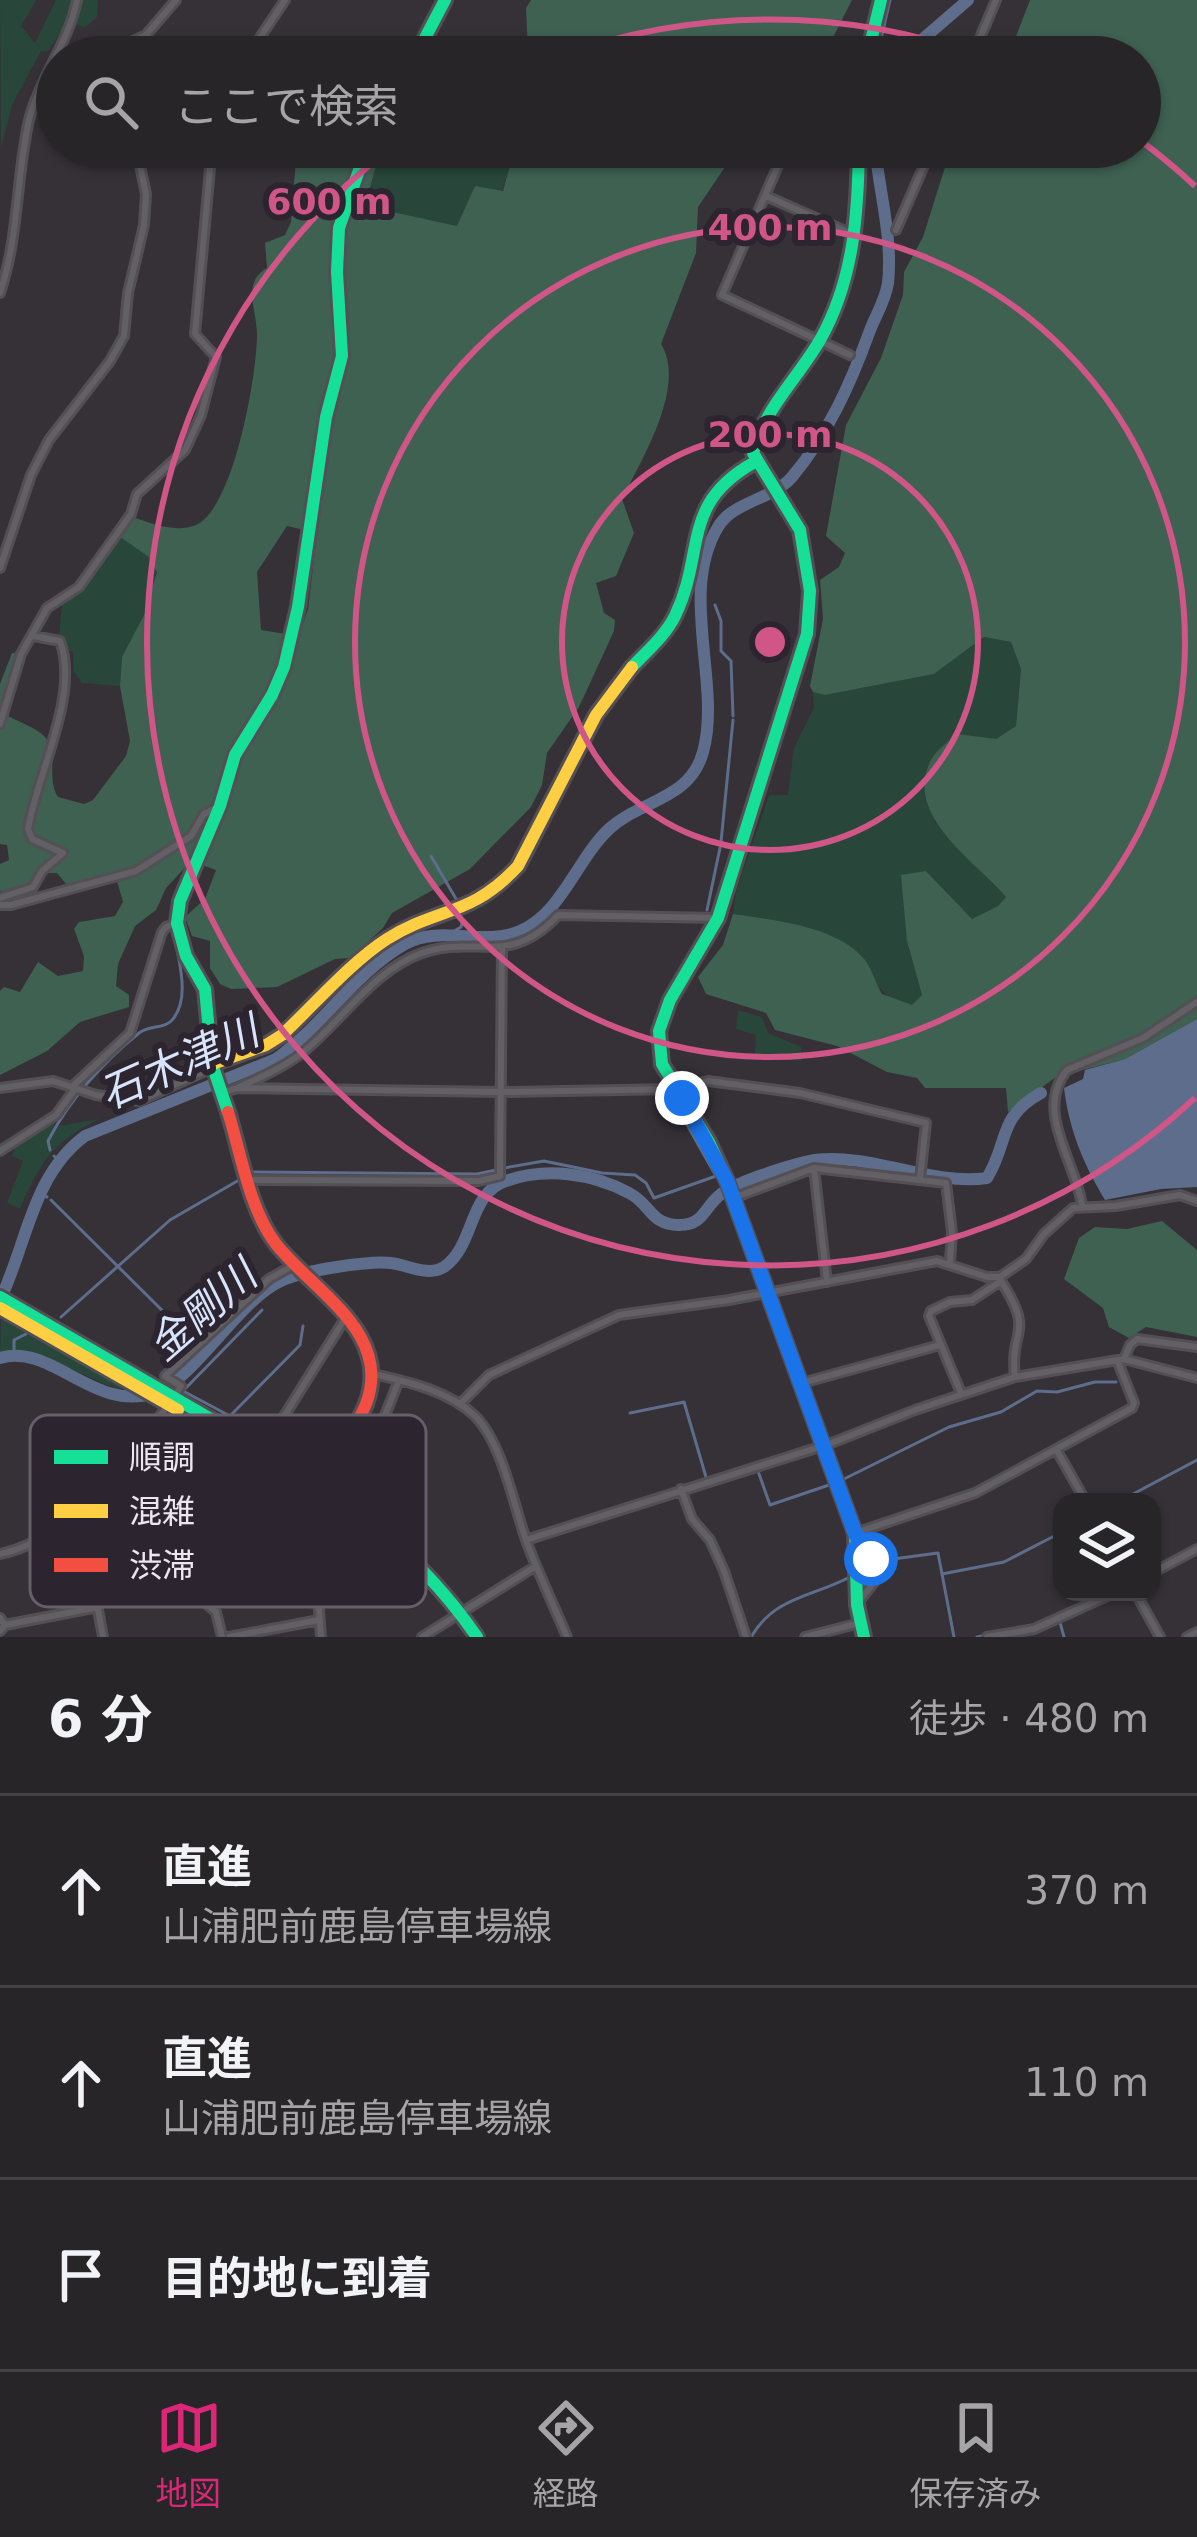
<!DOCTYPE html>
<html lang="ja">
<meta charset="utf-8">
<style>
:root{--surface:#282529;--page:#302d31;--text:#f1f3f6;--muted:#a5a5a8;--line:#444246;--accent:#db2777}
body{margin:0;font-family:"DejaVu Sans","Noto Sans JP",sans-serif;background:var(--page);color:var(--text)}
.controls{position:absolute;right:36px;bottom:36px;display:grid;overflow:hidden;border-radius:24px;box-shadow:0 3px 9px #0004}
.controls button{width:108px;height:108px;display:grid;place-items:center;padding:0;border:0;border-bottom:3px solid var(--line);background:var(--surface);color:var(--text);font:60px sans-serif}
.stop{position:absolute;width:36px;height:36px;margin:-27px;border:9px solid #1a73e8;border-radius:50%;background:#fff}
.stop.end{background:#1a73e8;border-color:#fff;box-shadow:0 3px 12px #0008}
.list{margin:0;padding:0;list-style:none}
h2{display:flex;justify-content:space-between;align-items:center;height:156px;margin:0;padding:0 48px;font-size:51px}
h2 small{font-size:39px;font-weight:400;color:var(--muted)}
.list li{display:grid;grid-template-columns:78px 1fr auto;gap:36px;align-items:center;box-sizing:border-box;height:192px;padding:0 48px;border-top:3px solid var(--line)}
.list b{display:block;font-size:45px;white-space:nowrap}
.list p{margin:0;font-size:39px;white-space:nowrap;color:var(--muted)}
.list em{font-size:39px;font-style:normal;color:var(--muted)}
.icon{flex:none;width:66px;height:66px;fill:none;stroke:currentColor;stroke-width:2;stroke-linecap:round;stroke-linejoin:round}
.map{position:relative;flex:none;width:1197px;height:1637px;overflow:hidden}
.search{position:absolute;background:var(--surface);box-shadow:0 3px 9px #0004;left:36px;right:36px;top:36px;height:132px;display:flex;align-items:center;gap:30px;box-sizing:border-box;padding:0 42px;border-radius:66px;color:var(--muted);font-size:45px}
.sheet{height:732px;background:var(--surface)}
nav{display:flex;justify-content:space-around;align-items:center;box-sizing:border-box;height:168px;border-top:3px solid var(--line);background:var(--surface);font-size:33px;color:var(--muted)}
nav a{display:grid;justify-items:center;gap:6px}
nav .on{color:var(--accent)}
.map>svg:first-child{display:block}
</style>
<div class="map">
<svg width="1197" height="1637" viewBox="0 0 1197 1637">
<rect width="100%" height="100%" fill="#353137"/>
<path fill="#28473a" d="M0 0H36L21 26 35 43 56 0H98L97 17 85 27 67 23 48 51H41L12 105 1 148Z
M381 147H515L502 192 458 226 364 206Z
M120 537 149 557 157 571 144 615 122 657 120 686 82 683 74 672 73 651H58L62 601 79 594Z
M984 637 1011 642 1021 669 1016 726 996 739 934 821 1006 897 998 906 972 919 926 871 907 941 922 995 912 1005C864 995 884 970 852 950 815 926 776 920 733 914L736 892 769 795H788L794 748 814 708 813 692 825 695 934 674Z
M738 1010 762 1017 768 1033 801 1047 802 1061 755 1055 756 1035 736 1029Z
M59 1114 53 1127 99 1119C53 1142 40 1162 20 1209L7 1203 23 1161 12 1156 18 1141Z
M1 1317 133 1391C91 1387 37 1340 0 1354Z"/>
<path fill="#3e6152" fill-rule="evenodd" d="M531 0H852L823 57H555L528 52 526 8Z
M1030 0H1197V1019L1125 1059 1056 1077 1008 1112 1006 1088H925L917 1078 887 1072 837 1046 775 1030 766 1013 706 994 698 977 723 945 733 914C773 920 838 926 865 960 872 969 876 984 882 994L912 1005 922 995 907 941 901 875 926 871 972 919 998 906 1006 897C976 861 904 817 930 762 935 751 948 742 957 734L996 739 1016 726 1021 669 1011 642 984 637 934 674 825 695 813 692 810 686 823 619 820 580 839 567 845 553 826 536 846 425 881 358 903 295 904 272 923 237 946 164 973 156 977 147H1140V57H1008Z
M297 147H381L365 206 457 226 475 186 503 191 515 147H729V161L698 207 696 253 661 344C687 386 642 459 622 499L634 533 616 576 596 583 604 613 615 620 614 631 579 707 547 753 542 785 531 807 470 869 392 913 383 928 350 958 335 959 277 987 231 989 220 984 210 968V941L192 936 185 917 205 899 216 870 191 861 166 888 156 910 135 926 118 964 116 986 129 995V1007L80 1022 47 1051 0 1075V991L4 987 20 992 38 962 58 976 83 971 84 956 74 929 79 922 115 916 123 902 117 881 72 891 57 873H45L35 888 0 891V864L9 860 7 845 0 844V684L12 653H25L8 716C19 722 37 728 45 737 59 754 46 779 58 797L84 804 93 800 126 756 130 741 120 686 122 657 144 615 157 572 149 557 120 537 133 517C152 524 176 533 196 525 234 508 257 374 257 335 257 309 241 283 267 268L265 243 285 235 291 222ZM287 526 317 533 308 609 299 636 261 630 257 572Z
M1162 1221 1197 1250V1337L1146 1327 1129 1338 1109 1327 1103 1308 1064 1279 1079 1238 1095 1227 1127 1229Z"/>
<path fill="#5d6d8b" d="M1197 1019V1187L1161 1189 1105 1200C1084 1165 1069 1130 1064 1088L1083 1079 1085 1070 1125 1059Z"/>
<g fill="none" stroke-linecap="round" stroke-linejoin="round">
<path stroke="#5d6d8b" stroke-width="3" d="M877 57 890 0
M715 605 721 621V651L731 661 733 716
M721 842 733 720
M431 856 459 904
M707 910 720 848
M449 934 461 927 463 920
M50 1150 48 1141C69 1100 103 1062 139 1033 149 1025 166 1029 173 1019 187 1001 182 975 178 954
M54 1156 58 1160
M504 1168 544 1161 602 1173 635 1175 646 1183 654 1198 716 1176 673 1100
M252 1172 477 1174 496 1170
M39 1194 47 1197
M51 1200 195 1343
M262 1310 183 1391 230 1416 300 1345 303 1326
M61 1317 170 1220 239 1180
M201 1348 203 1352
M14 1355V1340L26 1334
M170 1385 176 1388
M630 1413 684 1402 706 1477
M844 1479 949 1427 1001 1412 1037 1391 1057 1392 1095 1382H1116
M709 1486 758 1471 770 1505 829 1485
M1118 1502 1197 1460
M863 1563 938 1553 942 1574 1004 1562 1062 1532
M942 1574 954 1637
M1042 1622 1058 1615 1064 1637
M751 1637C774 1597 812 1597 850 1577
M977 1637 1033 1626"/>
<path stroke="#5d6d8b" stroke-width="12" d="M902 57 968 0
M0 1300C27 1244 32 1175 85 1136L276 1059C323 1026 354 973 405 944 441 924 483 947 520 931 562 913 577 859 609 829 642 799 690 800 703 752 722 685 678 593 718 527 733 501 772 500 792 477 828 434 850 385 869 333 875 316 885 302 888 283 893 238 879 191 875 147
M0 1358C51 1342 94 1413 154 1393 196 1379 238 1299 283 1280 303 1271 370 1260 391 1263 408 1265 428 1277 444 1267 475 1246 468 1193 506 1181 545 1167 592 1173 629 1193 651 1204 651 1226 680 1225 704 1225 704 1207 721 1194 738 1181 793 1164 815 1160 872 1153 931 1186 987 1178 1009 1143 997 1117 1041 1093"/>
<g stroke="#534f55" stroke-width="12">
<path id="street" d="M99 57 146 35 176 0
M247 57 285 0
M972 57 996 0
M786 147 722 295 850 355
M766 196 852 234
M896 230 932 147
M0 293C19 236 16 178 29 120 40 77 69 42 77 0
M0 568 31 475 49 440 110 361 124 336 128 293 144 225 146 194 136 147
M0 724 21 654 47 608 79 587 131 514 137 494 185 450 201 415 216 357 195 334 212 147
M0 898 33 887 42 871 63 853 32 839 28 829C37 774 80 694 60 641L34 636
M0 905H11L136 871 191 836 204 814 220 806
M72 1087 130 1033 162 932 166 927 177 923
M0 1088 53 1081 96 1095 139 1101 203 1072 212 1064
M237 1088C259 1078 282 1068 302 1053 341 1022 373 970 422 953 475 934 509 968 558 915L718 918
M221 1093 237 1088 501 1092 676 1089
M682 1098 696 1084 708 1081 800 1093 926 1123 920 1179
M0 1151 56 1115 75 1089
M814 1168 827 1282
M252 1180 479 1181 500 1176 502 948
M733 1198 814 1168 946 1183 952 1232 950 1262
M1082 1205C1075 1160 1034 1111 1067 1070L1143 1038 1197 1002
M1001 1281C1036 1336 1009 1327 1015 1377
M1124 1359 1130 1345 1137 1339 1197 1347
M374 1374C408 1382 449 1391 475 1416 503 1444 514 1507 527 1543 539 1575 554 1606 567 1637
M802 1383 940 1345
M961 1393 929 1316 931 1311 950 1302 972 1300 1001 1281 1000 1277 1026 1259 1044 1234 1073 1208 1116 1206 1180 1195 1197 1201
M174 1397 181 1386 165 1376 269 1279 296 1264
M460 1404 489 1375 619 1315 729 1300 937 1261 987 1277H1000
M345 1447 380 1428 399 1380
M1056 1449 1086 1502
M263 1450 346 1317
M681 1489 692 1519 710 1540 724 1571 746 1637
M319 1492 312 1517 321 1637
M77 1513 100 1533 109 1552 120 1599 124 1600 245 1449
M526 1540 829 1444 915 1410 1015 1377 1124 1359 1197 1378
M36 1544 48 1583 92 1574
M86 1544 103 1637
M0 1554C68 1541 129 1459 168 1405
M156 1561 216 1612 222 1637
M1152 1573 1197 1549
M1135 1592 1160 1637
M857 1604 875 1581 871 1559 855 1533 975 1493 1132 1408 1134 1403 1117 1360
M211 1607 261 1550 272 1468
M0 1618 5 1625 0 1631
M5 1625 98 1607
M229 1637 319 1620
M422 1637 536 1566
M805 1637 860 1623
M987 1637 1034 1629 1116 1592
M1187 1637 1197 1632"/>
</g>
<g stroke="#534f55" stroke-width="18">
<path id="fast" d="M415 57 445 0
M867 57 881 0
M859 147C858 214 854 280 820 340 798 378 764 409 753 453L800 530 810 591 807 634 718 918 670 1000 659 1031 662 1064 709 1142 727 1181 855 1533 857 1605 864 1637
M632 667C647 651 665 636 675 616 706 552 680 503 755 462
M228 1112 212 1064 205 989 186 956 177 923 180 901 220 806 235 755 272 695 284 667 298 607 326 417 342 356 337 272 339 228 367 147
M0 1297C72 1338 144 1380 216 1422 320 1484 407 1535 477 1637"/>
</g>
<g stroke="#534f55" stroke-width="18">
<path id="slow" d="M212 1064 266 1045 282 1035C314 1005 351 962 387 939 438 907 471 917 518 866L596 715 632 667
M0 1308 178 1410
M258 1456 338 1504"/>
</g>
<g stroke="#534f55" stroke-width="18">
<path id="jam" d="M228 1112C241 1153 249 1209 276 1244 314 1292 393 1333 366 1404 354 1432 336 1460 322 1487"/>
</g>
<use href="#street" stroke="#636065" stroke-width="6"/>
<use href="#fast" stroke="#16e098" stroke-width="12"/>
<use href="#slow" stroke="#ffcf43" stroke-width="12"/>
<use href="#jam" stroke="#f24e42" stroke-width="12"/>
</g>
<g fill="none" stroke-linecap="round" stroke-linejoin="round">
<path stroke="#1a73e8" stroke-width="15" d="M682 1098 727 1181 855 1533 871 1559"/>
</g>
<g fill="none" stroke="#cf5687" stroke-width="6">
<circle cx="770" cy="642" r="208"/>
<circle cx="770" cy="642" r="415"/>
<path d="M1195 1098A623 623 0 1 1 391 148M557 57A623 623 0 0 1 983 57M1141 141A623 623 0 0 1 1195 186"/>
</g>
<g text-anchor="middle" stroke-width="12" stroke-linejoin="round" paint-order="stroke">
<g font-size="42" font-style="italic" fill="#d7e4fb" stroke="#2c2530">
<text transform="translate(179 1062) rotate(-24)" y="15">石木津川</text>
<text transform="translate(202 1310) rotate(-41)" y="15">金剛川</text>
</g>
</g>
<rect x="30" y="1415" width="396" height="192" rx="18" fill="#2c2530" stroke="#665f69" stroke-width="3"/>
<rect x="54" y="1450" width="54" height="14" fill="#16e098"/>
<rect x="54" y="1504" width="54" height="14" fill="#ffcf43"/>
<rect x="54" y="1558" width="54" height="14" fill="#f24e42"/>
<g font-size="33" fill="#ece7ef">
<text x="129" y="1469">順調</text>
<text x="129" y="1523">混雑</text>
<text x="129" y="1577">渋滞</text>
</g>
<circle cx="770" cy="642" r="18" fill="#cf5687" stroke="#2c2530" stroke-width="6"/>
<g font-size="36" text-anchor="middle" font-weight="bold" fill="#cf5687" stroke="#2c2530" stroke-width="12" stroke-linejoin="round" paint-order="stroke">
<text x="329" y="214">600 m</text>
<text x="770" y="240">400 m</text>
<text x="770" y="447">200 m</text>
</g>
</svg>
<div class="controls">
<button><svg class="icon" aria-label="layers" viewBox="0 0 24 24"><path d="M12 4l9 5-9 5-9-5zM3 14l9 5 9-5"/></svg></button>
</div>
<div class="stop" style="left:871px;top:1559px"></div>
<div class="stop end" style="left:682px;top:1098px"></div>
<div class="search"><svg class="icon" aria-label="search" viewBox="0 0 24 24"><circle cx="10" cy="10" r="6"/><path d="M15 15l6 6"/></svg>ここで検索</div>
</div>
<section class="sheet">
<h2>6 分<small>徒歩 · 480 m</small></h2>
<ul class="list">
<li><svg class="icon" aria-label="ahead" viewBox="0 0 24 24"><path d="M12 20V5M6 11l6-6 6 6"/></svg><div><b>直進</b><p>山浦肥前鹿島停車場線</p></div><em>370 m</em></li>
<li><svg class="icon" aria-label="ahead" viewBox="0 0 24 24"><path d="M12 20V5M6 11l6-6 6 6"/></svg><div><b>直進</b><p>山浦肥前鹿島停車場線</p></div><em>110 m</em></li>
<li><svg class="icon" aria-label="arrive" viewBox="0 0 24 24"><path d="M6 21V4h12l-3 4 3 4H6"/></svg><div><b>目的地に到着</b></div></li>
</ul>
</section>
<nav>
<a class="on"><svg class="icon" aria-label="map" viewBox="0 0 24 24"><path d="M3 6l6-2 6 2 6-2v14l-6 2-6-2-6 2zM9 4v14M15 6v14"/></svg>地図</a>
<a><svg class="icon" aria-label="directions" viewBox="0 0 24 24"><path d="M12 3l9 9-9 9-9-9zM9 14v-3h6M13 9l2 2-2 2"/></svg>経路</a>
<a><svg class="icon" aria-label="saved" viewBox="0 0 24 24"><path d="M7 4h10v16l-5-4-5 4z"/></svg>保存済み</a>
</nav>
